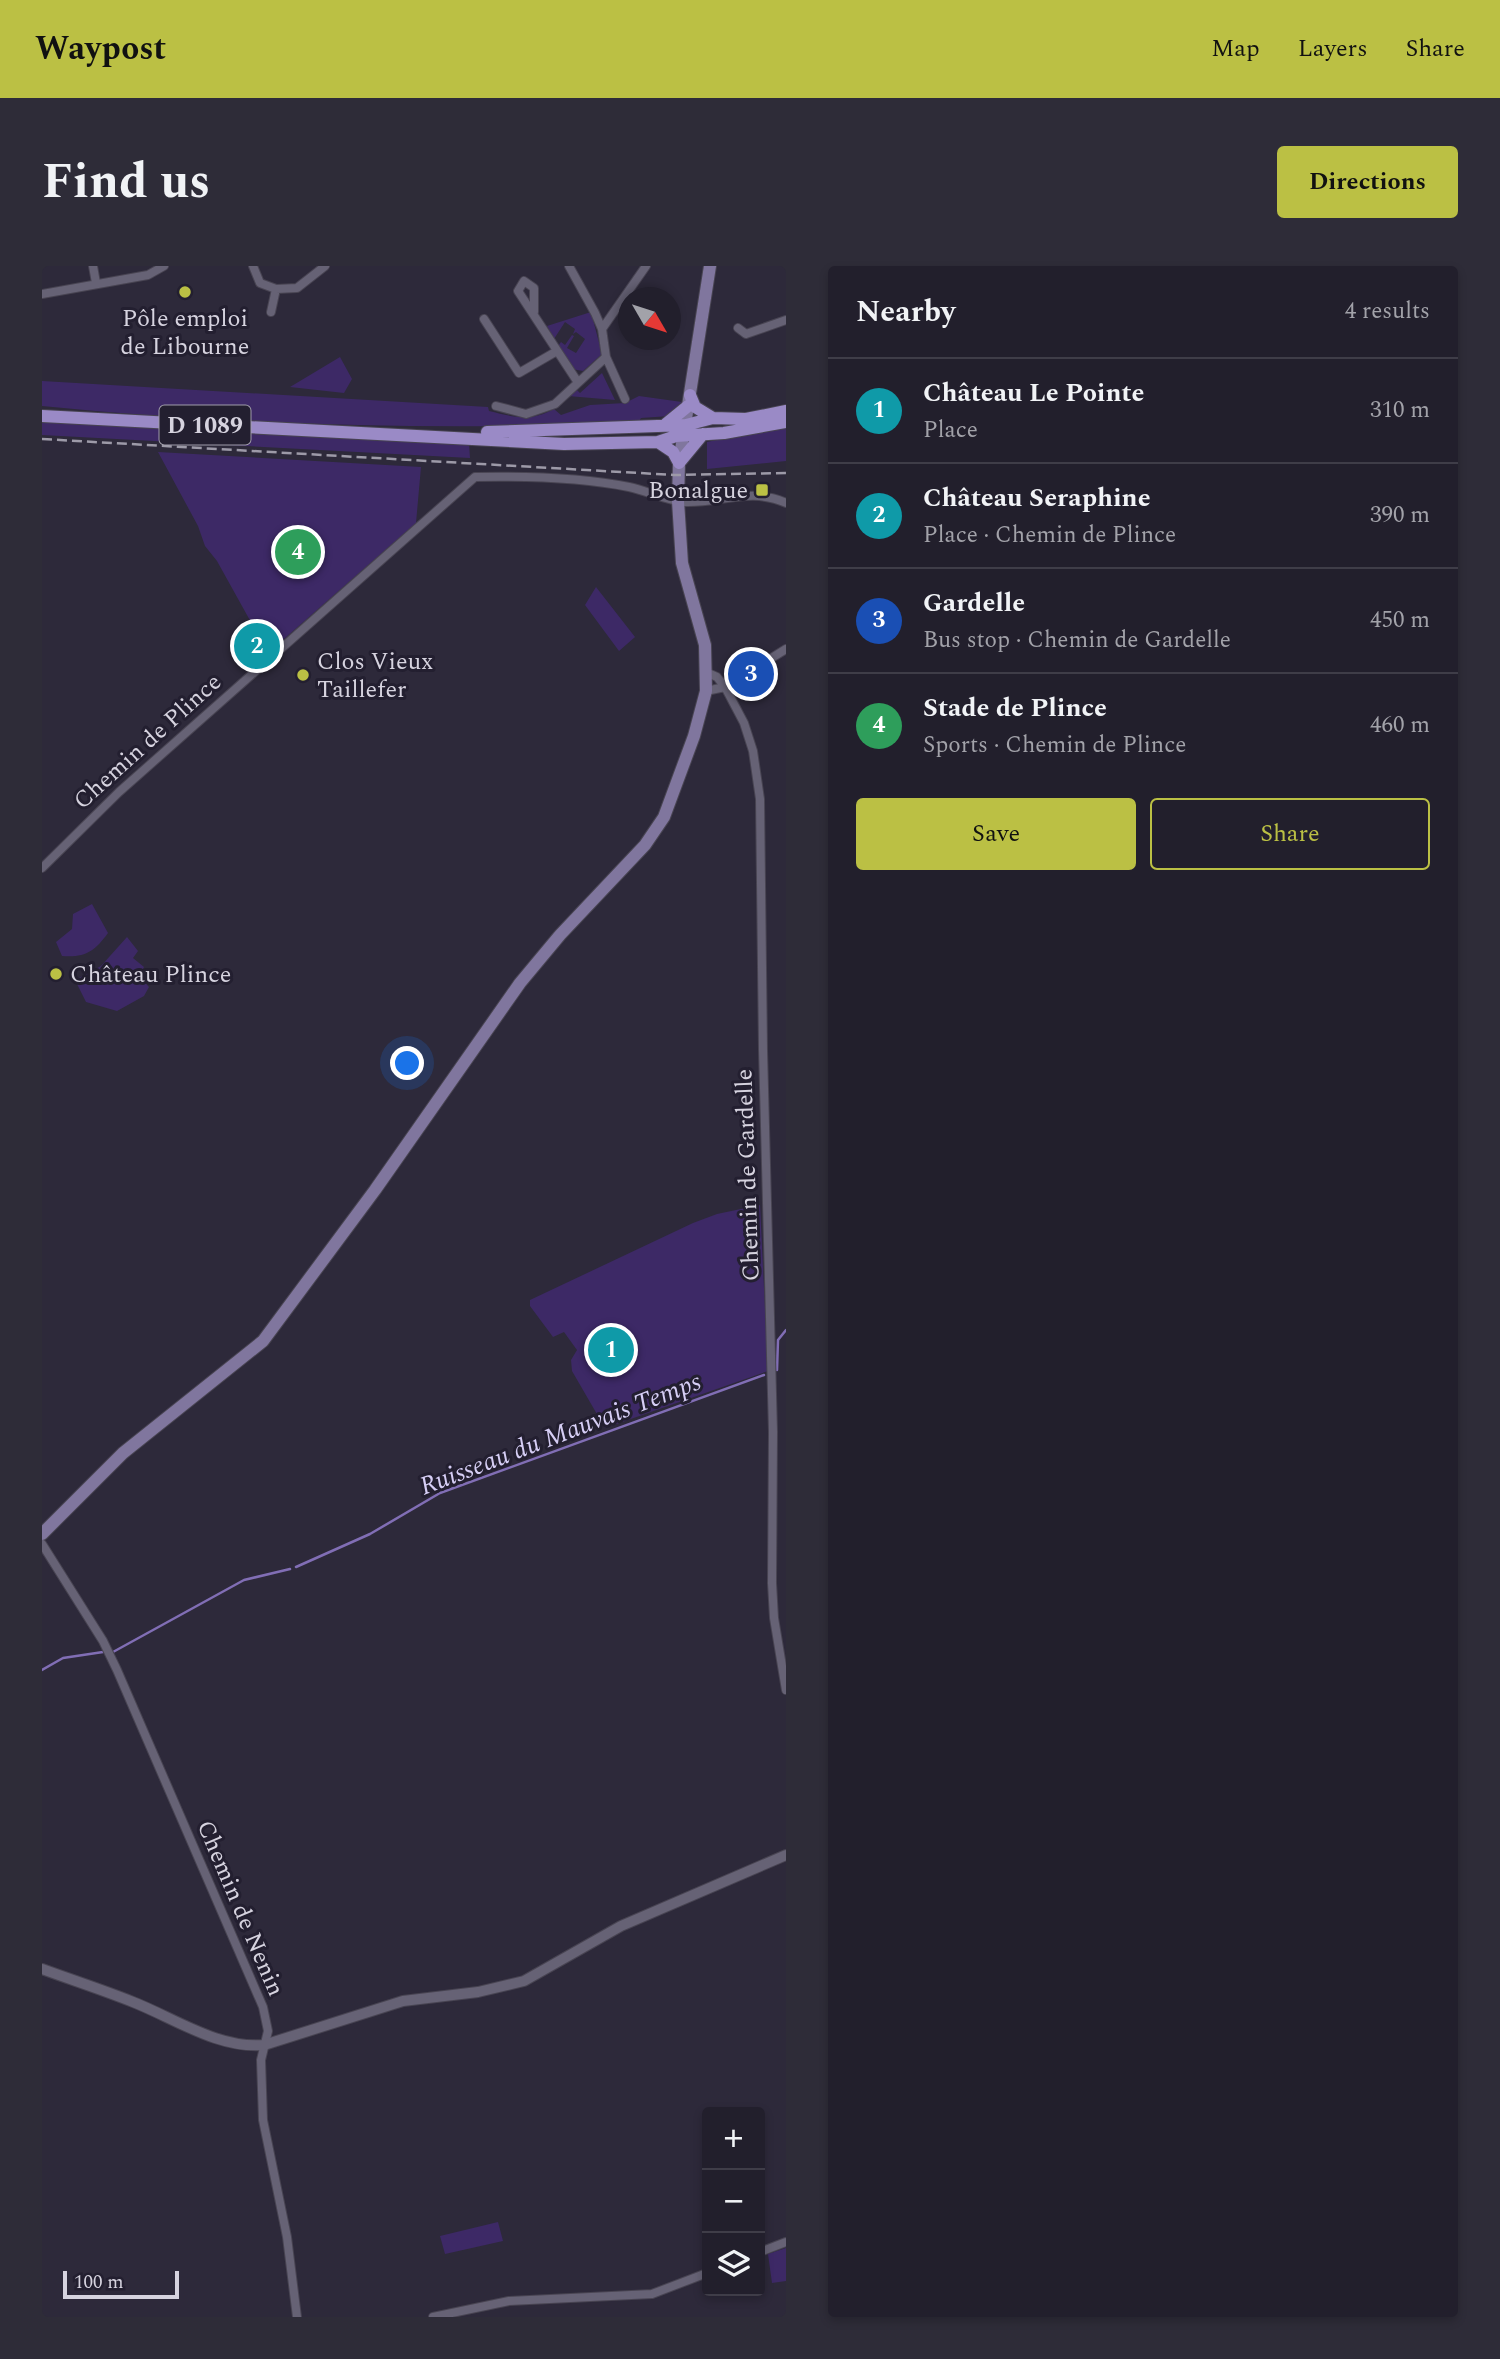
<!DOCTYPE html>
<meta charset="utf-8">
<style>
:root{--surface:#221f2c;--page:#2e2c38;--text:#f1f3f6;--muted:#a2a2a9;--line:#3f3d48;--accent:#bbc044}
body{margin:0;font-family:Spectral,serif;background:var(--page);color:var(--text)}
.controls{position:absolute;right:21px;bottom:21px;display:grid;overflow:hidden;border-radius:7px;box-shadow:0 4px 10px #0003}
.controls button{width:63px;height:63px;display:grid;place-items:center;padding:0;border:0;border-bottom:2px solid var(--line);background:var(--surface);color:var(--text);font:35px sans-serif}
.compass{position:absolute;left:576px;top:21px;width:63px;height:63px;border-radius:50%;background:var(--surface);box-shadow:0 4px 10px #0003;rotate:129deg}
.scale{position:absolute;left:21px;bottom:18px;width:116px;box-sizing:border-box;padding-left:7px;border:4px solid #d6d3df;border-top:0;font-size:19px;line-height:24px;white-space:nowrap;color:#d6d3df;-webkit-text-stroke:5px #231f30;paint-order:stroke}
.you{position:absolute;left:366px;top:798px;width:24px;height:24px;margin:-18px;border:5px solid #fff;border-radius:50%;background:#1a73e8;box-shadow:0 0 0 10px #1a73e833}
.badge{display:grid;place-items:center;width:46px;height:46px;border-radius:50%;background:var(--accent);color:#fff;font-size:23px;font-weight:700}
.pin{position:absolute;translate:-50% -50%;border:4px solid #fff;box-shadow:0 2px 7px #0006}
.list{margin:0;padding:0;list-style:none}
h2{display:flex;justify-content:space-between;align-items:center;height:91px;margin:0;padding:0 28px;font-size:30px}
h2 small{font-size:23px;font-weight:400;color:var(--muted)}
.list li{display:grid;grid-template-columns:46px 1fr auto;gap:21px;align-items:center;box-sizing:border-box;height:105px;padding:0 28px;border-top:2px solid var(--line)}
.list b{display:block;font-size:26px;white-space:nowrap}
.list p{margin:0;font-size:23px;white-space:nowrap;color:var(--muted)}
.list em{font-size:23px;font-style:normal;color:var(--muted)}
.actions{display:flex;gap:14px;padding:21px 28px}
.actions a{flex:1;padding:16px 0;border:2px solid var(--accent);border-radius:7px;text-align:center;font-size:24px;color:var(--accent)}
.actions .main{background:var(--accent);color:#111}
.icon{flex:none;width:38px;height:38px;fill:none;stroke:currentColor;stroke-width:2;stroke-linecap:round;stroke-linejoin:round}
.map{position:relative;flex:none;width:744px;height:2051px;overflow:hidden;border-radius:7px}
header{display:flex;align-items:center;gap:42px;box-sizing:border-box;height:98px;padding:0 35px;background:var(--accent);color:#111}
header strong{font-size:33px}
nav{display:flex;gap:38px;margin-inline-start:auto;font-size:24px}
.intro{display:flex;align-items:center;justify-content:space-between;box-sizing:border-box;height:168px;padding:0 42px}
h1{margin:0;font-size:49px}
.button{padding:18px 32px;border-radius:7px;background:var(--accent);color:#111;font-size:24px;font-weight:700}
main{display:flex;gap:42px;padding:0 42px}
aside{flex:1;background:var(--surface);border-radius:7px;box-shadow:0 4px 10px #0003}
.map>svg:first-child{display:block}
</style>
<header>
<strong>Waypost</strong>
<nav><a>Map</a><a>Layers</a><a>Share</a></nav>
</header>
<div class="intro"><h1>Find us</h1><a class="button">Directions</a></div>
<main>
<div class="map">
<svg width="744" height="2051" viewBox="0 0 744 2051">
<rect width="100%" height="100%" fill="#2d293a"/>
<path fill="#3d2966" d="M549 46 560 88 541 105 530 103 516 80 519 76 523 79 530 69 532 70 525 82 534 87 543 73 534 66 531 68 533 63 523 56 512 73 505 60Z
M298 91 310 113 302 127 248 121Z
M560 107 573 134 526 130 533 122 538 127Z
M0 115 446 141 447 145C471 151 489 156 512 143L519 149 548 139 583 137 597 130 640 136 628 146V150L599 152 596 157C399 164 200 160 0 140Z
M0 153 427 177 428 192 0 169Z
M744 159V195L665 203V176Z
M116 186 379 201 374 257 226 387 175 295 163 280 156 260Z
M554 321 593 371 577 385 543 339Z
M50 638 66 667C53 685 43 692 20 690L14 676 30 663 31 648Z
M85 671 96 685 91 692 102 701 97 710 107 721 102 730 75 745 44 736 33 714 59 700Z
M718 939 726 1105 563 1162 530 1105 529 1094 535 1084 522 1066 511 1071 488 1040V1034L651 957 675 948Z
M456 1956 461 1975 403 1988 398 1970Z
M744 1982V2015L730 2017 726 1988Z"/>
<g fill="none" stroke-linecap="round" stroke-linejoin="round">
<path stroke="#816eb5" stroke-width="2.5" d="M735 1104 736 1074 744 1064
M254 1301 328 1268 398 1227 722 1109
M71 1386 202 1314 248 1303
M0 1404 21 1392 61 1386"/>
<g stroke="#484452" stroke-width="10">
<path id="minor" d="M51 0 54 17
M211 0 218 17 234 23 229 46
M527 0 553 47 560 63 564 91 583 133
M234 23 255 22 283 0
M0 28 106 9 122 0
M492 46V22L482 15 476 25 535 115
M442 53 477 107 515 85
M696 62 704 68 744 54
M560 63 604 0
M454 140 484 148 513 138 564 91
M666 407 675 411 683 421 702 457 711 485 718 533 721 784 731 1166 730 1317 732 1352 744 1424
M664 425 683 421 744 383
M0 602 77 526 433 211C483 210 538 211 587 221 606 225 625 235 644 236 679 237 710 221 744 237
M0 1278 61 1375 75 1404 221 1741 226 1765 219 1794 221 1854 245 1971 255 2051
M718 1986 744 1976
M391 2051 467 2035 610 2028 665 2007"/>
</g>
<g stroke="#484452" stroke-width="12">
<path id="tertiary" d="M0 1703C30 1714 61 1724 91 1736 132 1752 176 1783 222 1779L361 1735 436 1726 482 1715 579 1660 744 1589"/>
</g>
<g stroke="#484452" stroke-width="14">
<path id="secondary" d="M0 1268 81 1187 221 1075 333 924 478 717 518 669 603 579 622 551 652 470 664 425 663 379 640 297 636 235 637 197 668 0"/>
</g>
<g stroke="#484452" stroke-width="14">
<path id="primary" d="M648 129 653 141 671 152
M0 150 522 178 616 176 634 170 682 167 744 156
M624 158 646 140
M445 166 644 159 671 152 704 153 744 145
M616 176 631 186 637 197 661 168"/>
</g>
<use href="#minor" stroke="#666275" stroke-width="8"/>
<use href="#tertiary" stroke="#666275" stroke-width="10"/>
<use href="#secondary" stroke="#80769e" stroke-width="12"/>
<use href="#primary" stroke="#9a8ac6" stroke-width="12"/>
<path stroke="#9d9aa8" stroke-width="2.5" stroke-dasharray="10 5" stroke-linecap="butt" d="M0 173 632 209 744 207"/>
</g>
<g fill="#bbc044" stroke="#231f30" stroke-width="2.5">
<circle cx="143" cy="26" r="7"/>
<rect x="713" y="217" width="14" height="14" rx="3.5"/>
<circle cx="261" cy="409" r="7"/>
<circle cx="14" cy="708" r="7"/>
</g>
<g text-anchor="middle" stroke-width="6" stroke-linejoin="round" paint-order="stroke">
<rect fill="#231f30" stroke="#a09daa" stroke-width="2" x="117.5" y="139.5" width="91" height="39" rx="5"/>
<g font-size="23" font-weight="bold" fill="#d6d3df">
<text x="163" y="167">D 1089</text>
</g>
<g font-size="24" fill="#d6d3df" stroke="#231f30" text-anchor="start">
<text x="143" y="60" text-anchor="middle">Pôle emploi<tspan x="143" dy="28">de Libourne</tspan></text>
<text x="706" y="232" text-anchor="end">Bonalgue</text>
<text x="275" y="403">Clos Vieux<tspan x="275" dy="28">Taillefer</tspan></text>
<text x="28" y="716">Château Plince</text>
</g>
<g font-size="24" fill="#d6d3df" stroke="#231f30">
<text transform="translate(105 475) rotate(-42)" y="8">Chemin de Plince</text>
<text transform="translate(705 909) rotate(-92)" y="8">Chemin de Gardelle</text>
<text transform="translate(199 1642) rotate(67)" y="8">Chemin de Nenin</text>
</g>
<g font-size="26" font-style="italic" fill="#d6cef5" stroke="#231f30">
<text transform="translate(518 1167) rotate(-21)" y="9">Ruisseau du Mauvais Temps</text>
</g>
</g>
</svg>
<div class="controls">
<button>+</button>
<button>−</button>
<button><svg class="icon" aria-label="layers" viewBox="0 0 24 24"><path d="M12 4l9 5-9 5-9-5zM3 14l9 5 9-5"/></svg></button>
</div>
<svg class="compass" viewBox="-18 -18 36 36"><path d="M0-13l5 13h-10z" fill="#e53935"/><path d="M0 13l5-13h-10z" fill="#a2a2a9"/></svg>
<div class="scale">100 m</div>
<div class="you"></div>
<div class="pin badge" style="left:569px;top:1084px;background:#0f9aa8">1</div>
<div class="pin badge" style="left:215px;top:380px;background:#0f9aa8">2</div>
<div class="pin badge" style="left:709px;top:408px;background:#1a4fb4">3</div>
<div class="pin badge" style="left:256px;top:286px;background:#2e9e5b">4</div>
</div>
<aside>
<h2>Nearby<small>4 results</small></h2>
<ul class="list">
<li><span class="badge" style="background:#0f9aa8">1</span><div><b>Château Le Pointe</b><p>Place</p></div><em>310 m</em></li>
<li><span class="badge" style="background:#0f9aa8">2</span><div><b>Château Seraphine</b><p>Place · Chemin de Plince</p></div><em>390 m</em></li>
<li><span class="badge" style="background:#1a4fb4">3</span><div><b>Gardelle</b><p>Bus stop · Chemin de Gardelle</p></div><em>450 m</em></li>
<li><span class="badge" style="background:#2e9e5b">4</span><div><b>Stade de Plince</b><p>Sports · Chemin de Plince</p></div><em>460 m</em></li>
</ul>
<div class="actions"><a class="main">Save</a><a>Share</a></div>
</aside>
</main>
